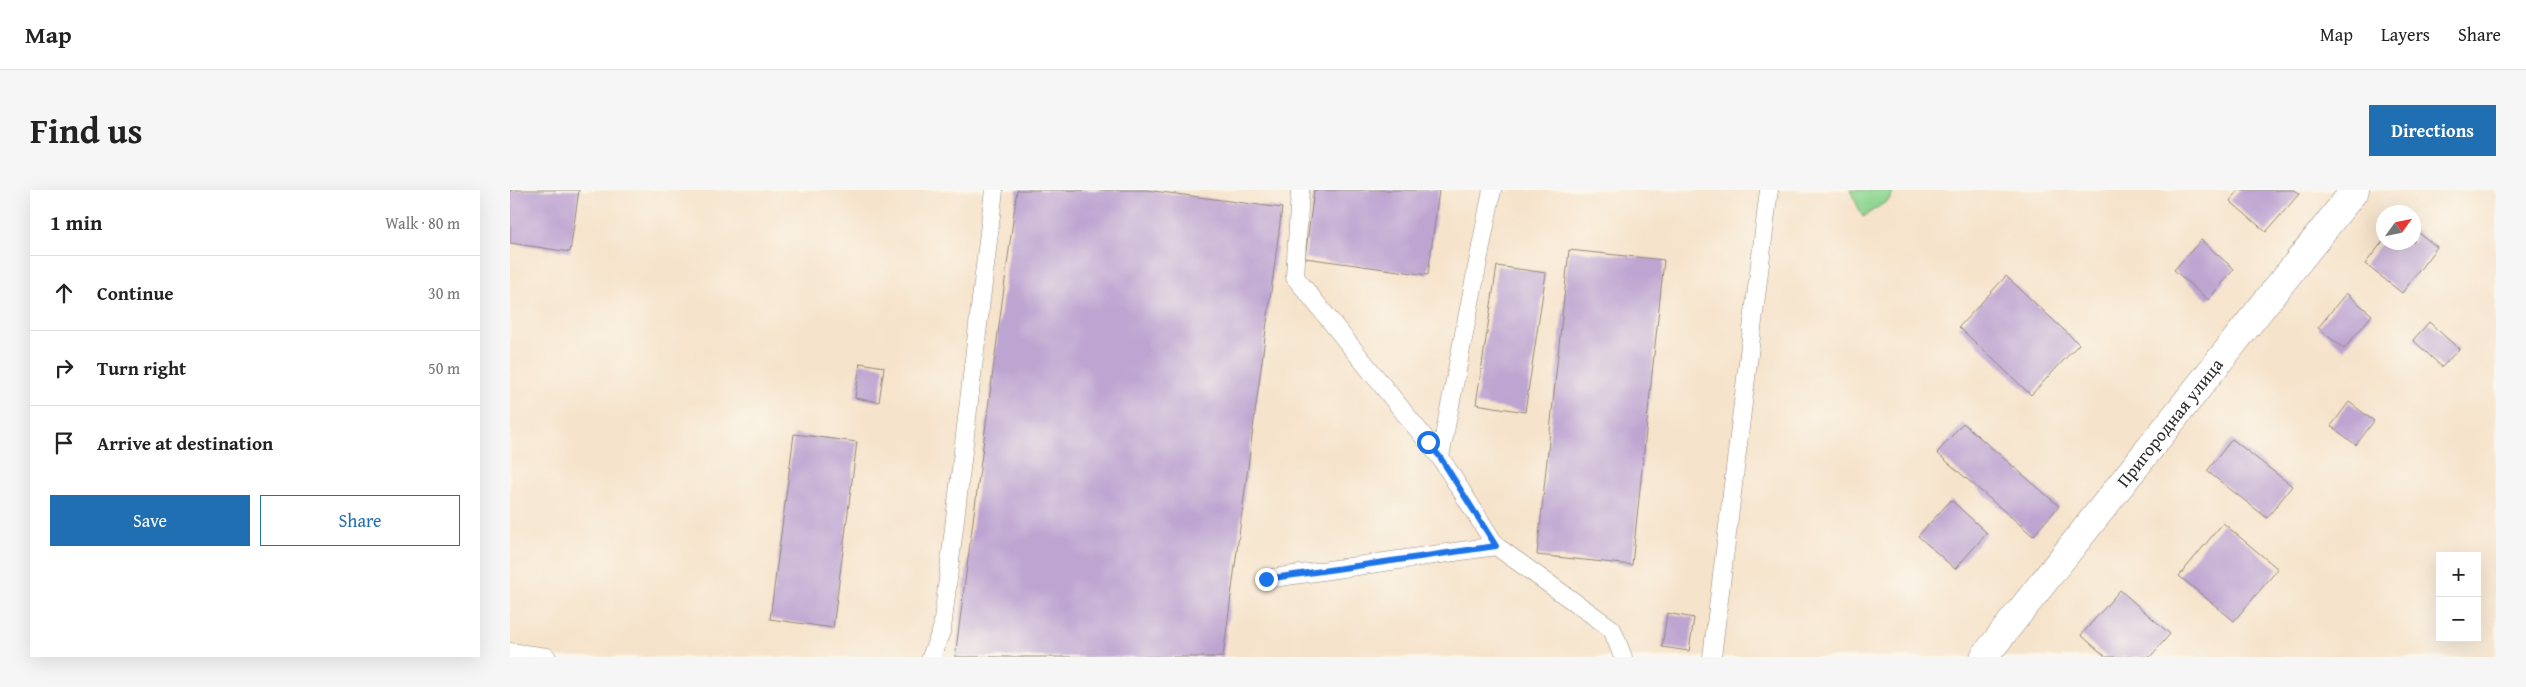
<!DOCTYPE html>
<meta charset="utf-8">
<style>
:root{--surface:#fff;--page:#f6f6f6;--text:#222;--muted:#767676;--line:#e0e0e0;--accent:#1f6fb2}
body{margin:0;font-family:"Gentium Book Plus",serif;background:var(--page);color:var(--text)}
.controls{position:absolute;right:15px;bottom:15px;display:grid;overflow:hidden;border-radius:0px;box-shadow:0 5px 20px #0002}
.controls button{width:45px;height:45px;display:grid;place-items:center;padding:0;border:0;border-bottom:1px solid var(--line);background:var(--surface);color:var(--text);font:25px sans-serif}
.compass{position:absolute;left:1866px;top:15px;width:45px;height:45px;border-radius:50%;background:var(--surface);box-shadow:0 5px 20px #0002;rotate:57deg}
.stop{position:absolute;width:15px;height:15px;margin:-11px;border:4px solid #1a73e8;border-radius:50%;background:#fff}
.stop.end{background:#1a73e8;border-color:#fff;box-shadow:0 1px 5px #0008}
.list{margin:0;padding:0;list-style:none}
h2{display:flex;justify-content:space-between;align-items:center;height:65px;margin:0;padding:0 20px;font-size:21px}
h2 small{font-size:16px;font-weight:400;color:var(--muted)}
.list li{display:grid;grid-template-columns:32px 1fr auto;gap:15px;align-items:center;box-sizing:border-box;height:75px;padding:0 20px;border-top:1px solid var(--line)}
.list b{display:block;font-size:19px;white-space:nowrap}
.list em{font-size:16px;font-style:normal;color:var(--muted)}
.actions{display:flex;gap:10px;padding:15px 20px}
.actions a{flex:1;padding:11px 0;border:1px solid var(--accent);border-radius:0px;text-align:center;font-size:18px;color:var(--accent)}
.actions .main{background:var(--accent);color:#fff}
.icon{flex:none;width:28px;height:28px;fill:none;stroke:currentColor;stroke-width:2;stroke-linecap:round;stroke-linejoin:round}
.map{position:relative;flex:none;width:1986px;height:467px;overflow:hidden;border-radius:0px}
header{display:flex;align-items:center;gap:30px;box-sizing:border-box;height:70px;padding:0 25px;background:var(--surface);border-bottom:1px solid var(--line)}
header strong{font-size:24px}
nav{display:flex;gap:28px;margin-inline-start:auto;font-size:18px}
.intro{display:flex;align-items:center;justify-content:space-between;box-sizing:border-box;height:120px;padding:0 30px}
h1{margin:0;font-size:35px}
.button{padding:12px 22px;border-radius:0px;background:var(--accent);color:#fff;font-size:18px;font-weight:700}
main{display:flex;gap:30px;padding:0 30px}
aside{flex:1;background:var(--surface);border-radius:0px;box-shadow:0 5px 20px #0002}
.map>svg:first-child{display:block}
</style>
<header>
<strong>Map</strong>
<nav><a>Map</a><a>Layers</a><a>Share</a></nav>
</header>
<div class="intro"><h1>Find us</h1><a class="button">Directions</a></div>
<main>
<aside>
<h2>1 min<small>Walk · 80 m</small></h2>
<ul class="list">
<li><svg class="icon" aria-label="ahead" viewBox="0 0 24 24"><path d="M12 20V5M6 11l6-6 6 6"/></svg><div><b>Continue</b></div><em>30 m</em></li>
<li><svg class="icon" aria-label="right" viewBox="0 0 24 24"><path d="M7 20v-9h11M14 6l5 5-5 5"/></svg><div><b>Turn right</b></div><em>50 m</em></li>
<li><svg class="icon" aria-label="arrive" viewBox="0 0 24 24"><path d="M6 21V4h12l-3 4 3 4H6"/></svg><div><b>Arrive at destination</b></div></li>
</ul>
<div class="actions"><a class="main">Save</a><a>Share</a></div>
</aside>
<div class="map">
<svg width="1986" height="467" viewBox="0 0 1986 467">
<rect width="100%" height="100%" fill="#fbf7ec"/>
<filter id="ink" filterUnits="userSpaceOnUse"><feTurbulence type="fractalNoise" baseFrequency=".02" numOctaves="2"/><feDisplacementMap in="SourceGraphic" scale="10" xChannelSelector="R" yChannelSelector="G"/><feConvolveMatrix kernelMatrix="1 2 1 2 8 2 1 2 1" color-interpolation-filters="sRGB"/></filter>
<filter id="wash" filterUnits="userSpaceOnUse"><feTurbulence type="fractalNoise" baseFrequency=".0096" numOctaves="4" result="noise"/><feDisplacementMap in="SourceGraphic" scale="20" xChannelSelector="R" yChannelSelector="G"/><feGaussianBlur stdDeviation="1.12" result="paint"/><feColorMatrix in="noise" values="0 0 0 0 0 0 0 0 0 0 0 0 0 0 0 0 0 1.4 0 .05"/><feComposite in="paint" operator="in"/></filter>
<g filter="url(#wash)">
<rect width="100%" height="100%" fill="#f6e3cb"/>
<path fill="#8ed590" stroke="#5c805e" d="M1340 0H1384L1379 10 1353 27Z"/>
<g id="blocks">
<path fill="#bda4d1" d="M0 0H69L60 62 0 53Z
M507 0H636L772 18 713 467H445Z
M804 0H929L918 85 795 68Z
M1729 0H1784L1789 4 1756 42 1720 11Z
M1904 39 1927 57 1892 103 1855 74 1874 50V52H1904Z
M1691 50 1724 79 1698 110 1664 80Z
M1059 60 1154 70 1122 375 1027 365Z
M987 76 1036 83 1015 222 966 214Z
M1496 86 1569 154 1521 205 1449 137Z
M1836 103 1862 125 1834 159 1808 138Z
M1919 132 1949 159 1932 177 1903 150Z
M350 173 374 177 369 212 345 208Z
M1839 212 1864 231 1846 255 1821 236Z
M1453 233 1549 316 1523 346 1427 263Z
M284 244 347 252 323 438 260 429Z
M1722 249 1782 296 1757 328 1697 281Z
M1441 310 1477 343 1445 379 1408 346Z
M1713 333 1768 379 1724 431 1669 386Z
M1610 400 1660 444 1640 467H1596L1571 445Z
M1157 423 1184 428 1179 461 1152 457Z"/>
</g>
</g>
<g filter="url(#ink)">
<use href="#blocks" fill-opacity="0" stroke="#90877b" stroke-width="1"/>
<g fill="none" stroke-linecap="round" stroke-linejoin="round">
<g stroke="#90877b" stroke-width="19">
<path id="service" d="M790 0 785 87 930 267
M982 0 930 267 986 356
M756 389 986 356 1102 439 1113 467
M0 462 37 467
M421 467 432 439 484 0
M1202 467 1259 0"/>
</g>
<g stroke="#90877b" stroke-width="29">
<g id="minor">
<path id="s1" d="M1474 467 1845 0"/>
</g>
</g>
<use href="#service" stroke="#fff" stroke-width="18"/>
<use href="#minor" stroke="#fff" stroke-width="28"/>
</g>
</g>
<g fill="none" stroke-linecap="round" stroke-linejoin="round" filter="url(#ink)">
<path stroke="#1a73e8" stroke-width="6" d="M756 389 986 356 930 267 918 252"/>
</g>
<g text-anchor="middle" stroke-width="4" stroke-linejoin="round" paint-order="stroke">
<g font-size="18" fill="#2b2b2b" stroke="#fbf7ec">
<text dy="6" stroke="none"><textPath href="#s1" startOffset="299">Пригородная улица</textPath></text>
</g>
</g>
</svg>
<div class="controls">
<button>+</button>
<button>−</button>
</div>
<svg class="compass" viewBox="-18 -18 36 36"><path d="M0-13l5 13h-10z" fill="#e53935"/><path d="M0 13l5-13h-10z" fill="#767676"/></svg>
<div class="stop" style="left:918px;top:252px"></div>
<div class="stop end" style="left:756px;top:389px"></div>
</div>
</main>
